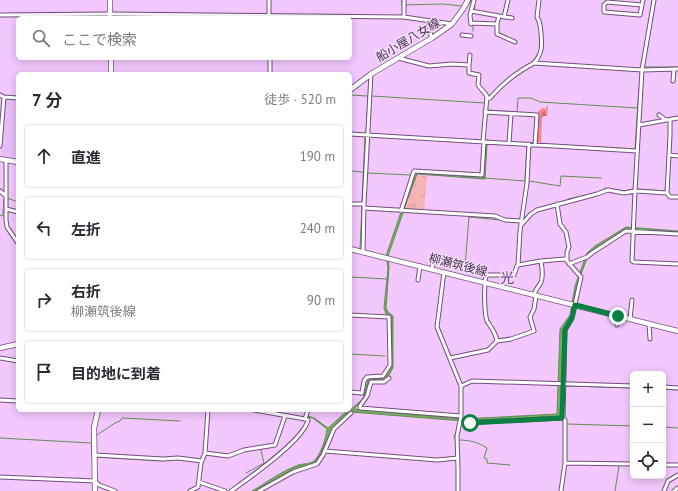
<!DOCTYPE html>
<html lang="ja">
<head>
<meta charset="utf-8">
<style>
	:root { --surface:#fff; --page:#f2f2f3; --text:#2b2b33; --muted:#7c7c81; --line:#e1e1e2 }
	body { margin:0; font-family:"PT Sans","Noto Sans JP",sans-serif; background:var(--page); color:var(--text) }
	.controls { position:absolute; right:12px; bottom:12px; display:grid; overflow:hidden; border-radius:6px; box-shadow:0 2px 10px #0003 }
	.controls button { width:36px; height:36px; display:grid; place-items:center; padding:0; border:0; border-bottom:1px solid var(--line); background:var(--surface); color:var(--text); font:20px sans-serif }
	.stop { position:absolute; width:12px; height:12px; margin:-9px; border:3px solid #0b8043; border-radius:50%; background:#fff }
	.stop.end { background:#0b8043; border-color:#fff; box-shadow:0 1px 4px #0008 }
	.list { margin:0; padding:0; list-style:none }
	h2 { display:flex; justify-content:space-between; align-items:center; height:52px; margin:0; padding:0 16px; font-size:17px }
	h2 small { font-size:13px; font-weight:400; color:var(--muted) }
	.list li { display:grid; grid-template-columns:26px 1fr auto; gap:12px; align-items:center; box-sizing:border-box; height:64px; margin:0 8px 8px; padding:0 8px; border:1px solid var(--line); border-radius:6px }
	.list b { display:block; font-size:15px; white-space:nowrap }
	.list p { margin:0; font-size:13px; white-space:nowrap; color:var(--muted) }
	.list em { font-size:13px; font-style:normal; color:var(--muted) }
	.icon { flex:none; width:22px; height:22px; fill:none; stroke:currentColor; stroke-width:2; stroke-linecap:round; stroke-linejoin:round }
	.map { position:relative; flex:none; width:678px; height:491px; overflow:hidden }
	.search { position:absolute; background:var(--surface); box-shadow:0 2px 10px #0003; left:16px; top:16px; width:336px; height:44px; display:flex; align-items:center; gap:10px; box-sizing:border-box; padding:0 14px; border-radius:6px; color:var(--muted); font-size:15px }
	.panel { position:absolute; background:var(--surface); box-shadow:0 2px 10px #0003; left:16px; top:72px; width:336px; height:340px; border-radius:6px }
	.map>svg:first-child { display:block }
</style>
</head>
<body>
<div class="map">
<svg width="678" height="491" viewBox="0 0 678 491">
	<defs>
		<pattern id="grass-tufts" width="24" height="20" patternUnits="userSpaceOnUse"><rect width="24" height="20" fill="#f6b3b4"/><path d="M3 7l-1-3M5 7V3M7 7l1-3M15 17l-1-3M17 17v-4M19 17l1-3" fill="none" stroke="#d49a9c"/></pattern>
		<pattern id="forest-firs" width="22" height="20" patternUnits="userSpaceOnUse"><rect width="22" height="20" fill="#f5868a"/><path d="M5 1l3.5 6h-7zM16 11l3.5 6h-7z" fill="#c86e73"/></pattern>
	</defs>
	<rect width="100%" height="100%" fill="#f2c8fe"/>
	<path fill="#eabcf8" d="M6,98L18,99V160L2,157L1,155Z"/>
	<path fill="url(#grass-tufts)" d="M415,175L427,176L424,211L404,209Z"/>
	<path fill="url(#forest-firs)" d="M547,105L548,106L547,116H543L542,118L541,142H537L538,112L542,108L546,109Z"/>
	<path fill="#72b25c" stroke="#648b56" d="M485,144H487L485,179L417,174L404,209H403L415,173L483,177Z
		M401,212L403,213L388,256L389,267L386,308L388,312L393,316V368L387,378L384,380L369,381C366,398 364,397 354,409L462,419L557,414L560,329L570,315L575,286L587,253L595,246L626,227L678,231V232L626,229L589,253L577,285L571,317L563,330L560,417L463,421L351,412L333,427L321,453L315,462L310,465L295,468L256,491H252C266,483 280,472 296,466C301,463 309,465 314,461C321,454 326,438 327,429L313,418L307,417L309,410L308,416L314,418L328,428L348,410H350L363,399L368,380L384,378L392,365L391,317L386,314L384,308L388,268L386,256Z"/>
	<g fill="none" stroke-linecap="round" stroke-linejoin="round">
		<path stroke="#648b56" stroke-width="1" d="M112,0L113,18
			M402,0V5L443,4L462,6
			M474,10L475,6
			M473,25V31
			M644,66V67H678
			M350,95L368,96L366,133
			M372,96L484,103
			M488,110L517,112L518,98H531L540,102L637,108
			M487,139L488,141L635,149L639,88
			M350,171L363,172
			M368,173L410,175
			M484,178L525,181L527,146
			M529,181L560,186L561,176L601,178
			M636,189L665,191
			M7,198L18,202
			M568,199L596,193L606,188L624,191L633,189
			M362,202L365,137
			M0,215L3,216L4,198
			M360,250L362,207
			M465,267L469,217L501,220
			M350,277L387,279
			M350,354L385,356
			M570,386L633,388
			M663,389L678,390
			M567,424L633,426
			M663,427L678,428
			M97,435L115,423L120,421L122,418L180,421
			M92,437V457H93
			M0,438L91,443
			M454,438L458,426
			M458,440C469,440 478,442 487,448L484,458L487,459V463L510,465
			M97,457L164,461
			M246,473L264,463L261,450
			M93,488V491
			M615,491L619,466"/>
		<defs>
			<path id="street" d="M269,0V16
				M404,0V17
				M654,0L642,70L635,191L632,261L634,262L678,264
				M642,5L607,2L604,5V12L640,15L643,0
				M471,11L499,16
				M0,15L110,14L404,17L452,24
				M504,17L508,0
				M471,23L497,24V34L515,42
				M471,24L470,15L474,0
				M497,24L499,16L512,18
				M429,30L432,38
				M462,35L471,36
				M270,58V74
				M398,58L429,66L452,64L469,65V73L479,75L478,85L487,96L483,142
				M534,63L642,70L678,69
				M469,65L470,55
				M673,81L674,69
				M0,95L4,97L18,98
				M487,99L490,98C504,82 516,73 534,63C543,53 542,44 541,33C540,26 541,23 537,17L539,0
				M485,112L537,115L535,145
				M659,115L666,120
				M639,125L678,118
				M350,134L637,151
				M509,143L511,114
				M0,146L4,97
				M669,155L678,156
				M6,160V220L7,227L18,243
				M0,191L6,196
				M636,191L667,193L670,197H678
				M667,193L670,135V120
				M350,204H364
				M557,204L560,224L566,232L569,247L567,252V261L581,277L572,318L565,330L563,418L565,420V463L561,491
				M364,208L495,216L505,220L521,221
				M6,209L18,212
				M401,211L414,171L482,175L484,142
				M522,224L531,214L537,210L597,194L608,190L624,193L635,191
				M363,252L364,204L371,74
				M569,264L587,257L592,253L626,231L678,234
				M518,265L541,261L565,259L567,261
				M432,269L433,262
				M444,272L437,327L461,386V416L457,436L458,469V491
				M418,280L420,266
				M534,295C536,288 537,289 540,284C544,278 542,267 541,261
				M350,315L389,317L390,365L383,376L367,377L364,381L362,393L350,392
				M630,319L632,300
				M649,324L650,339
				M617,325L618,316
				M497,341C496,333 491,327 487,321C484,313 484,284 486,276L488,275H514L517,266L518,265L520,231L527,183L529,144
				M0,358L18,361
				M450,358L488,350L497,341L511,339L534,331L530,317L534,309L536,296
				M389,378L384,382H371L367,396L360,406V408L461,416
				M461,386L472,381L633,386
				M663,387L678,388
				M0,400L18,401
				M254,410L305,419
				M460,423L563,418
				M325,451L437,460L458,458
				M205,453L228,456L244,450L275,445L285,416
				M95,455L163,459L178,458L202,461
				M565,463L633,464
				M663,465H678
				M0,477L95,481L99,485L115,491
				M199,482L225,491
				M190,491L198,487L201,463L205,453L208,410
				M231,491C249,478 304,440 308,420L305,419L308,410
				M259,491L293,472L317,464L323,455L334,429L351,413
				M664,491L668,481L678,475
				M674,491L678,488"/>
			<path id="secondary" d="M110,0V18
				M111,58V74
				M350,90L371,74L432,38L452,24L463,9L468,0
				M0,159L18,162
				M350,249L678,331
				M0,348L18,344
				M95,491L94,428L98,410"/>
		</defs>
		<use href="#street" stroke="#724e7d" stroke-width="5"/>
		<use href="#secondary" stroke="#724e7d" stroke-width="6"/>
		<use href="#street" stroke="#fff" stroke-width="3"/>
		<use href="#secondary" stroke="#fff" stroke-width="4.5"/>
	</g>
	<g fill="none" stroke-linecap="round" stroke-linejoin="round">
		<path stroke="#0b8043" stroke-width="5" d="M470,423L562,418L565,330L572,318L575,305L618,316"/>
	</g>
	<g text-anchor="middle" stroke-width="3" stroke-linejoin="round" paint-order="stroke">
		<g font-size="12" fill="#423147" stroke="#f5dcfd">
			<text transform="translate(408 40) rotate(-31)" y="4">船小屋八女線</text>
			<text transform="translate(458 265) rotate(14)" y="4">柳瀬筑後線</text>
		</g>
		<g font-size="14" fill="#613d6b" stroke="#f5dcfd">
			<text x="507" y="283">光</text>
		</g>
	</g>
</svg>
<div class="controls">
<button>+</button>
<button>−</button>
<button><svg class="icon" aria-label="locate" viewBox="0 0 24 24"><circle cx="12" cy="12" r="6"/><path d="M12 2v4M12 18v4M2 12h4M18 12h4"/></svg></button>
</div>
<div class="stop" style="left:470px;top:423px"></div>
<div class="stop end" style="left:618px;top:316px"></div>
<div class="search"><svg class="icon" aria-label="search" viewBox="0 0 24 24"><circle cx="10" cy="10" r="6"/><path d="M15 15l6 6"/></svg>ここで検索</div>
<section class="panel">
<h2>7 分<small>徒歩 · 520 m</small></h2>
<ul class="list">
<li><svg class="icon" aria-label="ahead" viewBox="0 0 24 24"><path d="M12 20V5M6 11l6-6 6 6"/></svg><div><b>直進</b></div><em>190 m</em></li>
<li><svg class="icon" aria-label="left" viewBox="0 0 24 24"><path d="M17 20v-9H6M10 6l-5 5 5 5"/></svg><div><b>左折</b></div><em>240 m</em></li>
<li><svg class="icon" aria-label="right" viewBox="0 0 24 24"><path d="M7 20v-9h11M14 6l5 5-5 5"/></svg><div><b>右折</b><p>柳瀬筑後線</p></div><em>90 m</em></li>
<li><svg class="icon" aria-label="arrive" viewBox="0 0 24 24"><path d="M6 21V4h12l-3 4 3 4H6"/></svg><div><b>目的地に到着</b></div></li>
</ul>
</section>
</div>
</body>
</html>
